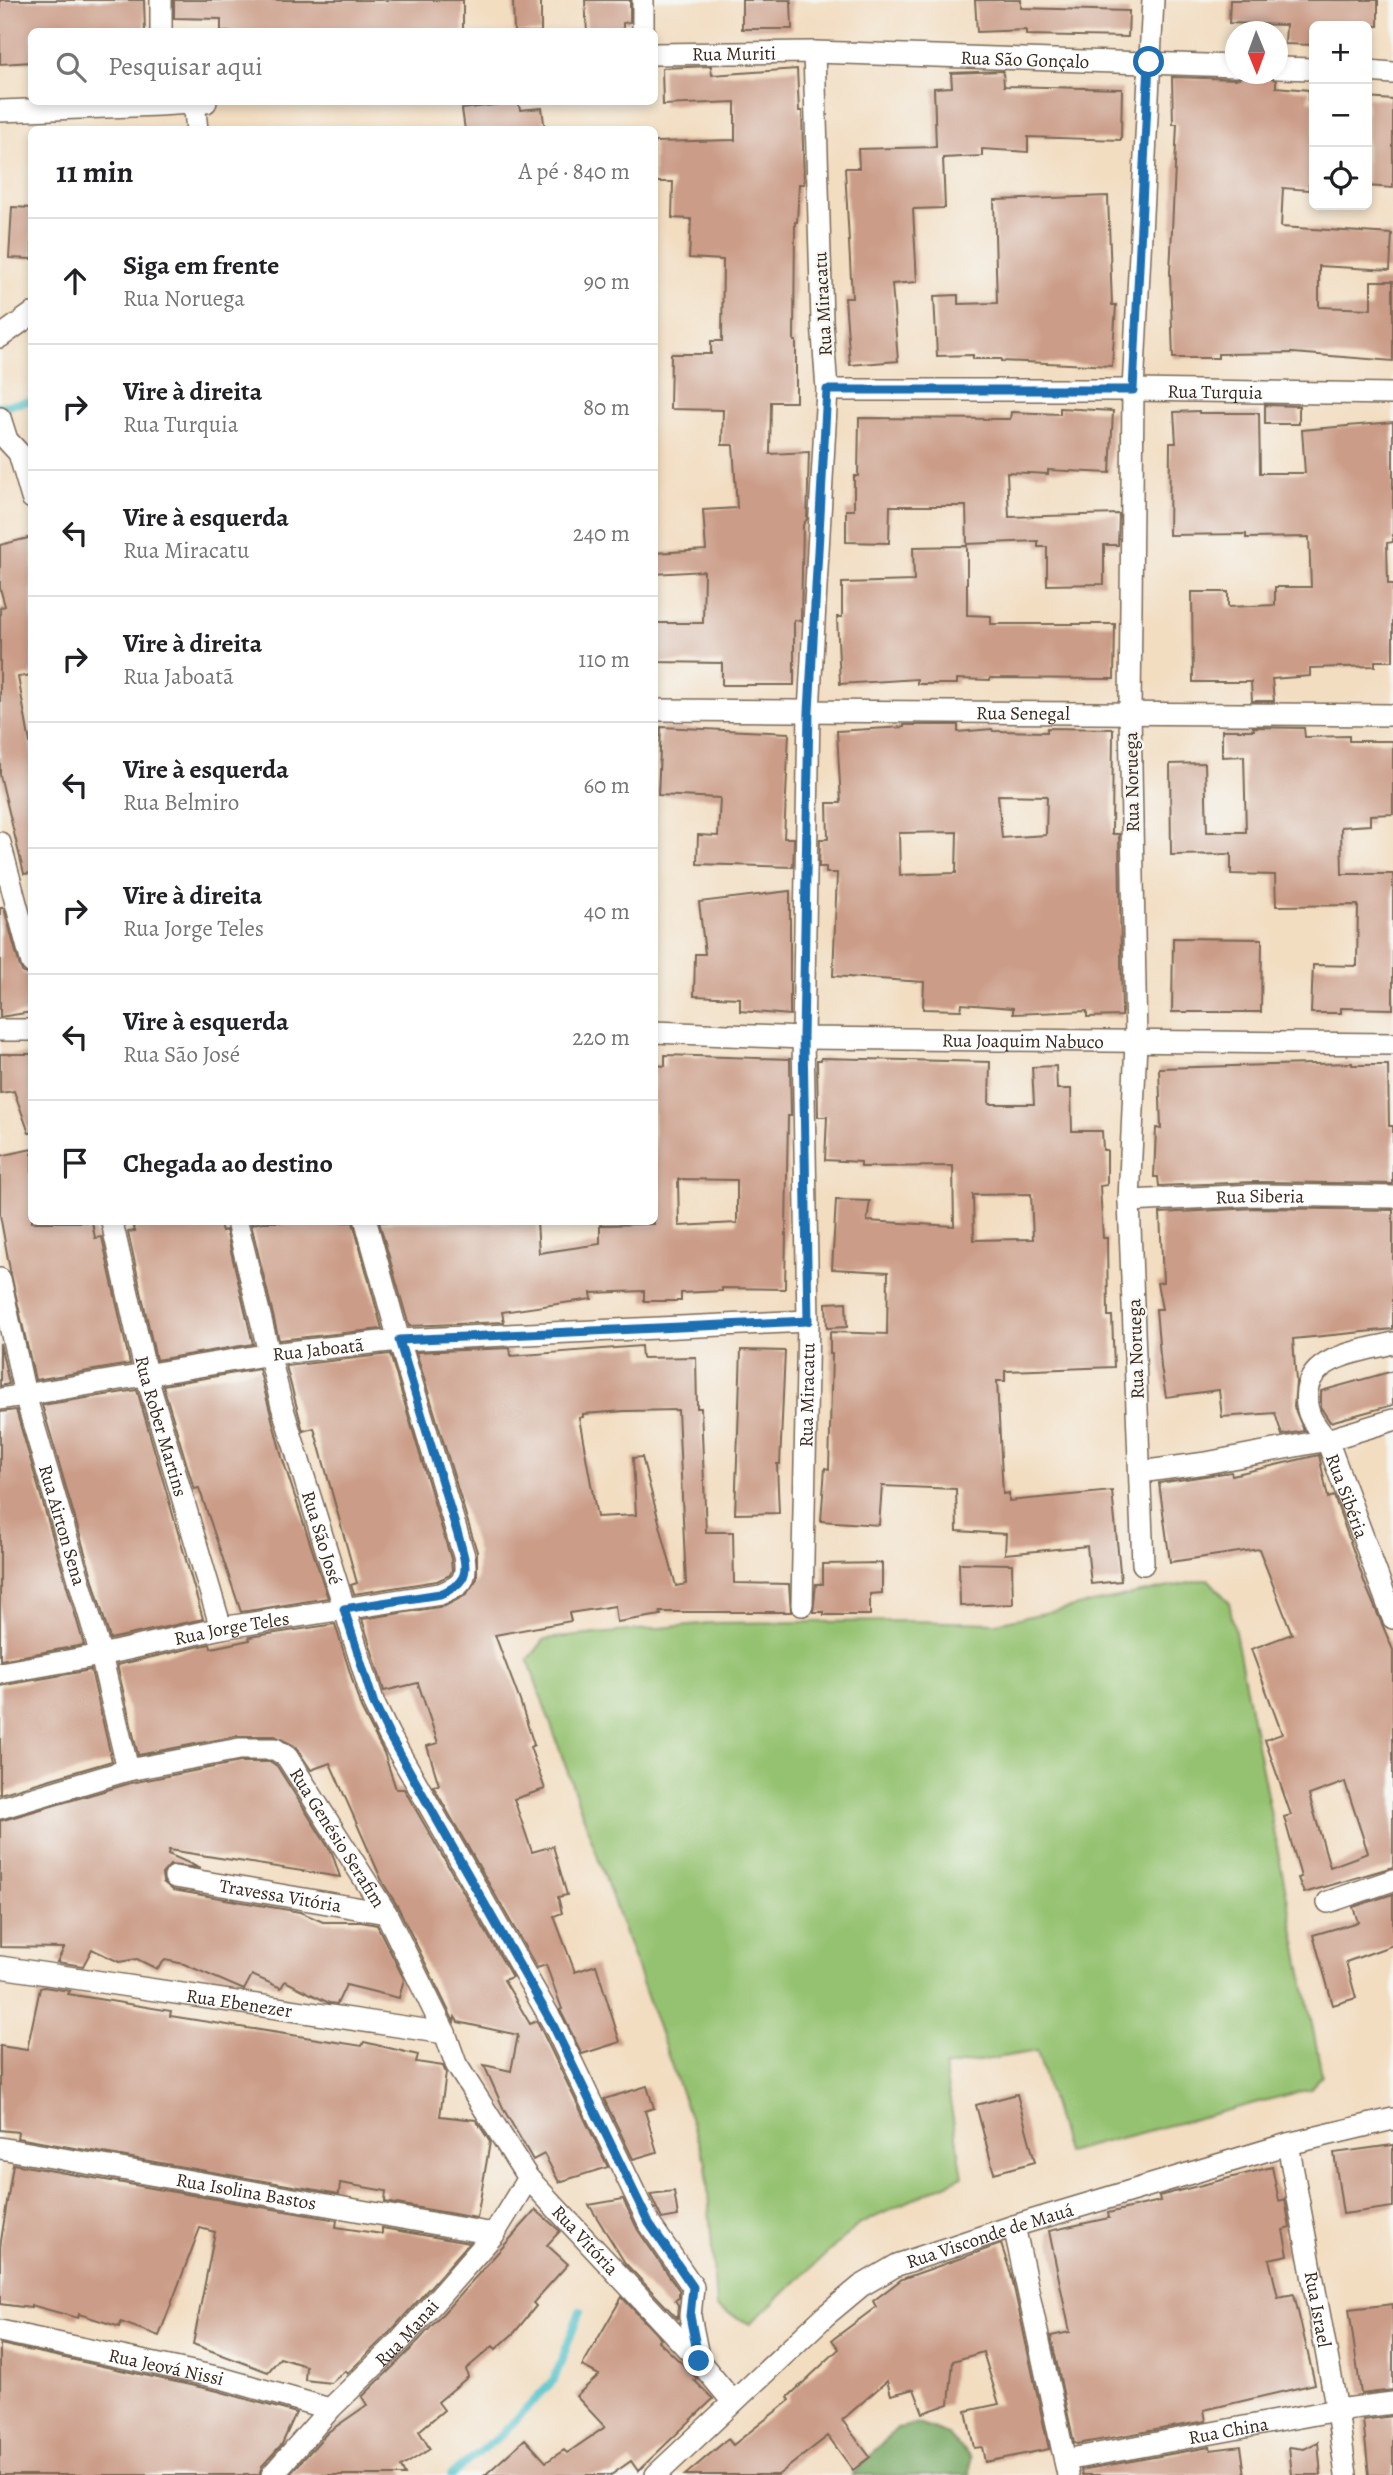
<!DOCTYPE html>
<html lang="pt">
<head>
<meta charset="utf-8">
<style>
	:root { --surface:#fff; --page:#f2f2f2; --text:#202124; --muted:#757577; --line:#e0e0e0 }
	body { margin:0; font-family:Alegreya,serif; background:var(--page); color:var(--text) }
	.controls { position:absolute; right:21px; top:21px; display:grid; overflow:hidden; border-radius:10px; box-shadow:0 4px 10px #0003 }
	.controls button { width:63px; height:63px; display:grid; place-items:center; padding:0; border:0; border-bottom:2px solid var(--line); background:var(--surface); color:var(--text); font:35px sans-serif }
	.compass { position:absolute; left:1225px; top:21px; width:63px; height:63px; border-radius:50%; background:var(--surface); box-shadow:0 4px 10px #0003; rotate:179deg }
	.stop { position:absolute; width:21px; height:21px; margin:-16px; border:5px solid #1f6fb2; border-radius:50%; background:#fff }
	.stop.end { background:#1f6fb2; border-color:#fff; box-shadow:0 2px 7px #0008 }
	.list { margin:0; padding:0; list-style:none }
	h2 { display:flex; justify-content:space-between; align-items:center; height:91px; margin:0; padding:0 28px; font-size:30px }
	h2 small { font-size:23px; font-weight:400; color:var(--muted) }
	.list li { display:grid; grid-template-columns:46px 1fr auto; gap:21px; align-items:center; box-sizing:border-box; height:126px; padding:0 28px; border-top:2px solid var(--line) }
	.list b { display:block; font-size:26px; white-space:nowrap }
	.list p { margin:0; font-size:23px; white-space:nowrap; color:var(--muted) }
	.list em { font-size:23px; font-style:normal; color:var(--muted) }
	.icon { flex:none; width:38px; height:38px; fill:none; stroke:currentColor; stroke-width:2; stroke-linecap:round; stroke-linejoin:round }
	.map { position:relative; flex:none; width:1393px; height:2475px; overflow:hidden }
	.search { position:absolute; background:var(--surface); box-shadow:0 4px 10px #0003; left:28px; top:28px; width:630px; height:77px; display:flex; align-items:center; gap:18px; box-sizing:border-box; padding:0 24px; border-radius:10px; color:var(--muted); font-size:26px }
	.panel { position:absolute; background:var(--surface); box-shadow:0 4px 10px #0003; left:28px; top:126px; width:630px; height:1099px; border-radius:10px }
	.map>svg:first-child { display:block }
</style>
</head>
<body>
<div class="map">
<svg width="1393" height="2475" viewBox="0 0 1393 2475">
	<rect width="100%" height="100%" fill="#f6f6f2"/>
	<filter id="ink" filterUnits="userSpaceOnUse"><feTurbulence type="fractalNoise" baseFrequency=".0143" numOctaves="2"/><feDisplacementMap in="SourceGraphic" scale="14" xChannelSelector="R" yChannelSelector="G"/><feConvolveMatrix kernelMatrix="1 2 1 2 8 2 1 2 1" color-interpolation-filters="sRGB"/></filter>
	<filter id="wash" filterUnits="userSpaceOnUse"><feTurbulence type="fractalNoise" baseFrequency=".00686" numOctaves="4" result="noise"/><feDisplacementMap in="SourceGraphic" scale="28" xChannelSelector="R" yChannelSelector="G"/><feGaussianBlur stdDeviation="1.57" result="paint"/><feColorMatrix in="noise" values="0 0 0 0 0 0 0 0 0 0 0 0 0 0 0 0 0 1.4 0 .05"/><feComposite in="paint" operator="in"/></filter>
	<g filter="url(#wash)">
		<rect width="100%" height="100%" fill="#f2ddc1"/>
		<path fill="#95c271" stroke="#687648" stroke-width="2" d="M1208,1579L1229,1602L1322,2075L1310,2089L1066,2152L1037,2051L944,2067L963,2176L858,2225L750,2324L716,2307L706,2163L528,1660L545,1639L711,1623L907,1621L996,1623Z"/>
		<path fill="#78a863" stroke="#5a6940" stroke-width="2" d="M919,2424L948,2435L971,2458L970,2475H852L897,2428Z"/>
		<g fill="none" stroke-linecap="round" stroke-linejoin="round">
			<path stroke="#54c2ca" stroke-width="8" d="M0,406L32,401
				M451,2475L501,2435L554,2380L580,2311"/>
		</g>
		<g id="blocks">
			<path fill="#cb9c87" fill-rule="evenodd" d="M0,0H144L145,32H32V62L0,64Z
				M174,0H463V32H221V19L174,18Z
				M513,0H541V32H514Z
				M585,0H630V22L623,23V32H587Z
				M742,0H791L792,29H742Z
				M975,0H1021V8L1129,11L1128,37L1026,35V30L977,32Z
				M1230,0H1378V26H1314V45L1285,44L1286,25L1229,23Z
				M711,66L712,75L797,69L799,111H802L804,184H799L797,222H795L794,341H796V402H771L770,454L809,452L807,519L803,525L801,621L794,620V685H722V663L654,662V623H703L704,571L654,574V553L706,550L703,510L737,508L733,445H722L723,410L670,409L671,354H711V341H722L723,260L689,258L691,219L672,218L673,182H654V142L735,140V102L663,105L662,68Z
				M1003,71L1004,86L1122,89L1121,140L1028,137V152L982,149V156L943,158L945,208L913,209L917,282L892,284L898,361L850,365L845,298H852L845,168H859L858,149L936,147L934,88L952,87L951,73Z
				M1267,75L1276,81V87L1309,90L1308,100L1314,101V184H1309V190L1283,188L1281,227L1392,234L1390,270L1319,266V307L1371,309V281H1393V361L1293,353L1218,354V358H1173L1170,272L1177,124H1173L1172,77L1236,79L1244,76Z
				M1367,98L1393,100V188L1367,186Z
				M518,102L520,110L542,108L545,130H465L462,109Z
				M1108,196L1112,305H1116L1112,366L1001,361V359H973V355L937,356L934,296L958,295V304L997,303L994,200Z
				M12,207L32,208V259L9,258Z
				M1265,405L1299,406V424H1265Z
				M1060,408L1113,411L1110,473L1048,470V474L1007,472L1009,517L1119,514L1118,545H1104V584L1047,585V547H1038V541L967,544L966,506H890L889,543L846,542V510H854V476H858L859,418L1010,419L1011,412L1060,414Z
				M1199,411V413H1259L1260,473H1305L1302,430L1393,422V542L1387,543L1388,584H1393V661H1375V666L1310,668V676L1272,679L1274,701H1252L1251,682H1193L1192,592H1228V607L1275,605V587H1311L1309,537L1246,538V534L1169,535L1170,443H1176L1174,412Z
				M32,537V675L18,677L32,754V873L24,874L0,775V608L5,606L0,588V545Z
				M967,546V615L991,616V624H1115L1114,679L990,678V680L957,679V684H917V679L840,684L837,617H842V583L914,581L913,547Z
				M904,725H958V732L992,729L993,731L1047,732V728L1113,729L1112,834H1119L1122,1016L1087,1017V1011L1013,1014V1008L962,1004L961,1010L923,1009L924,982L833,976L837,873H826V867H819L820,839H828L827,803H841L837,731L904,727ZM998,795L1047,796L1046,835L1002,838ZM957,832L956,873L900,875L899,833Z
				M661,727L789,733L784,838H794L793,867L697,864L698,835L718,836L720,798L658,795Z
				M1253,727L1304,728L1305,737L1349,736V741H1393V814L1370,815V825L1341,827L1342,874H1393V1009L1341,1008V1013H1311L1313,965L1357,966L1358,905L1276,906L1275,875L1231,874V854L1171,855L1170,764L1205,763L1207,832H1246L1244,756L1222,757V730H1254Z
				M790,891V1015L740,1011V998L694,996L695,954H705L699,902Z
				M0,908H4L20,967L23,973L32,976V1012L0,1017Z
				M1173,938L1262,939L1261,1012H1172Z
				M0,1054H32V1133H29L14,1091L0,1093Z
				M665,1055L790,1059L791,1116H788L785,1289L722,1288V1291L681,1293V1301H644V1291L591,1293L592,1299L502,1312L504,1322L409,1326L379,1222H537L539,1253L600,1244V1225L654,1224V1065L665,1066ZM678,1179L737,1180V1223L679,1226Z
				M821,1058L990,1062L989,1104H1034L1032,1067L1056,1066L1057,1089H1071L1072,1131H1102L1103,1150H1107V1185L1100,1186L1103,1238H1107L1108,1316H1112L1114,1367L1005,1371V1381H997L1003,1494L1009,1493V1501L1112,1491L1121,1581L1091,1584L1087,1546L1005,1554L1006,1534L957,1531L956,1489L882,1486L879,1525L821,1521L825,1468L829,1469L832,1354H830V1332L887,1334L888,1272L832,1269L836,1200L870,1201L867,1221L954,1226L953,1166L861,1167V1162L825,1160L827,1117H818L817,1060H821ZM1031,1194L1033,1239L974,1240L973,1195Z
				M1352,1063V1065H1388L1389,1126H1393V1184L1254,1182L1159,1186L1158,1177H1154L1156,1128L1161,1129L1159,1068Z
				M32,1149V1222H92L95,1238L102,1237L130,1364L35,1380L10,1270L0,1215V1156Z
				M1255,1208L1393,1210V1329L1293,1339L1296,1382L1294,1407L1304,1431L1282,1435L1275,1413L1222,1417L1219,1390L1166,1397L1161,1367L1156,1309H1162L1157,1283L1163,1282L1160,1213Z
				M132,1222H219L222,1231L226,1230L253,1344L156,1360L128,1232L135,1231Z
				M263,1222H353L382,1329L279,1340L251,1224Z
				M846,1302L847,1327L827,1328L826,1303Z
				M0,1343L9,1384L0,1386Z
				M641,1346L642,1358L696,1357L697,1408H701L706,1532H733L734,1583L789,1584L791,1612H660L661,1615L617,1622L615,1606L569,1613L571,1621L495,1635L520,1701L534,1745L530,1747L545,1789L514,1799L532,1852L553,1846L567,1895L558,1897L562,1913L554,1916L575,1972L596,1965L620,2042L582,2054L560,2010L562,2009L546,1965L537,1968L433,1786L439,1785L427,1746L438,1743L418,1683L384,1691L362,1619L445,1606L466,1595L477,1579V1552L416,1352L510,1348L511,1356ZM678,1410L686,1584L676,1586L642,1457L633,1458L636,1515L597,1517L579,1418L583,1417V1414L625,1411Z
				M741,1350L785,1351L780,1464H777L779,1513L735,1514Z
				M390,1354L451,1559L452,1570L450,1575L437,1581L354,1594L351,1585L357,1583L314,1428L303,1431L286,1366Z
				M259,1369L282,1457L328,1598L241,1612L199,1488L194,1489L163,1385Z
				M1393,1371V1405L1330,1422L1321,1408V1391Z
				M137,1390L203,1619L110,1639L42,1405Z
				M16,1410L84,1645L0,1660V1412Z
				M1319,1455L1328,1498L1334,1496L1365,1584L1393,1650V1867L1304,1893L1298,1878L1301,1877L1284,1817L1291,1815L1265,1740L1282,1734L1251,1649L1292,1634L1259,1549L1170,1562L1159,1483L1231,1472L1232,1475ZM1345,1782L1368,1853L1330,1867L1309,1795Z
				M882,1563V1593L870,1594V1615H824V1612H813L816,1584H823V1564Z
				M959,1563L1012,1564L1013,1604L960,1606Z
				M335,1624L361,1708L384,1753L396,1789H404L512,1977L504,1980L530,2024L537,2021L541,2029L608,2167L559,2182L544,2154L533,2160L504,2110L484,2065L511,2071L518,2035L458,2022L455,2017L454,2022L398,1907L383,1883L330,1763L311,1770L295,1746L275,1736H237L138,1755L117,1665L210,1644L211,1648L250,1640L249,1637Z
				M91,1670L112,1761L0,1794V1686Z
				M240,1762H271L277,1766L332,1853L340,1877L169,1850L168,1854L200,1868L170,1865L162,1874L163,1882L173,1890L300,1912L323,1922H361L377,1925L404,1979L399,1998L346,1985L337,2004L329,2003L285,1981L281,1988L252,1975L244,1990L184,1964L165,1960L157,1969L137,1959L119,1962L92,1949L83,1966L57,1962L64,1948L0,1947V1821L131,1783Z
				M1393,1894V1945L1346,1962L1356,1998L1333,2005L1313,1935L1358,1922L1353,1907Z
				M44,1987L70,1991L68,1994L171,2011L170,2016L362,2046L364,2042L418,2055L416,2062L443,2066L446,2073L440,2116L476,2120L490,2142L477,2218L385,2202L386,2191L340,2183L339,2194L17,2138L18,2132L0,2130V2046L27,2050L40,1988Z
				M647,2086L654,2108L645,2111L657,2152L633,2159L604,2099Z
				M1017,2094L1035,2162L994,2173L976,2105Z
				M1393,2145V2207L1343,2214L1334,2153Z
				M13,2164L337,2220L336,2227L382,2234V2228L469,2243L391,2331L347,2374L345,2371L331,2383L305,2380L306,2366L280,2358L268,2372L193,2344L215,2232L200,2228L159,2336L121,2322L120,2327L79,2314L78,2318L31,2305V2308L0,2304V2247Z
				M1272,2167L1279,2201L1285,2199L1290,2228L1283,2230L1288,2255L1269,2259L1278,2297L1294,2294L1315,2384L1204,2410L1206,2421L1077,2444L1074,2443L1051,2336L1070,2332L1049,2231L1109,2218L1108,2213L1160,2201L1159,2196Z
				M674,2191L678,2216L662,2219L650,2194Z
				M623,2199L638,2230L679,2290V2298L675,2300L678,2305L677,2318L625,2263L589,2205Z
				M536,2210L560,2231L547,2245L568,2264L533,2303L536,2306L515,2332L496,2349L493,2346L466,2369L468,2377L438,2402L444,2410L419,2431L430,2449L401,2467L405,2475H289L328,2432L367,2405L362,2397L411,2349Z
				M1001,2244L1011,2274L1049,2449L985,2462L982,2447L974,2448L966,2411L999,2404L983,2352L953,2361L949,2404L923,2413L914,2389L891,2395L887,2381L842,2420L870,2457L853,2470L828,2436L778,2475H685L728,2439L733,2445L790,2400L788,2397L839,2349L832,2340L876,2307L873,2301L902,2279Z
				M622,2297L661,2339L658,2341L691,2372L697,2379L694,2380L713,2399L638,2471L631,2461L611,2475H485L525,2439L546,2462L564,2450L567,2453L605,2427L576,2396L599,2375L582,2366Z
				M1393,2304V2390L1361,2394L1349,2309Z
				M0,2344L218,2391L296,2413L282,2444L262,2466L259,2475H0Z
				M1393,2416V2475H1369L1363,2420Z
				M1318,2442L1321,2475H1292L1289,2447L1304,2449Z
				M1241,2446L1245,2475H1082L1081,2470L1210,2447L1211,2450Z"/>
		</g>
	</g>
	<g filter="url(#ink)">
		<use href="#blocks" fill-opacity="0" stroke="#7b6957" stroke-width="2"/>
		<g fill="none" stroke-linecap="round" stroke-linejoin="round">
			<defs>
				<g id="minor">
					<path d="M643,0V32"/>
					<path d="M161,32V0"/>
					<path id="s1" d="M654,54L814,52L1236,66"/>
					<path d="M1278,68L1314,69"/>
					<path d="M1367,71L1393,73"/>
					<path d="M194,102L197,130"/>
					<path d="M0,111L159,105L206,102"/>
					<path d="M0,337L32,314"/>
					<path id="s2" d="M827,390H1133L1393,394"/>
					<path d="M0,418L7,440L19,453L32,498"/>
					<path id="s3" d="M654,710L1393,715"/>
					<path d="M0,843L32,963"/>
					<path d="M0,1030H32"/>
					<path id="s4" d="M654,1032L803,1038L1393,1044"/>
					<path id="s5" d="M1129,1201L1255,1195L1393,1197"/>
					<path id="s6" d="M112,1222L146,1374L221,1628"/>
					<path id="s7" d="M237,1222L282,1406L374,1704L389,1735L553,2023L649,2223L693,2287L690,2316L699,2361"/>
					<path id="s8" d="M0,1279L25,1395L101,1655L128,1770"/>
					<path id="s9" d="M1393,1343C1364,1351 1312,1355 1307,1391C1304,1412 1314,1425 1327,1440L1393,1618"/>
					<path id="s10" d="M0,1399L271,1354L399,1340L808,1321"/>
					<path d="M1140,1472L1206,1463L1327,1440L1393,1420"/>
					<path d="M1143,1564L1129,1201L1136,1042L1130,712L1133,390L1153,0"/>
					<path id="s11" d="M802,1605L808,1321L803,1038L809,712L827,390L822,321L814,52"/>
					<path id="s12" d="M0,1673L101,1655L221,1628L440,1594C462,1586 468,1580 464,1556L399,1340L366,1222"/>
					<path id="s13" d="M0,1808L128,1770L239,1749H275L287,1757L386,1913L445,2033"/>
					<path id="s14" d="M175,1877L386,1913"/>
					<path d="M1328,1902L1393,1880"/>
					<path id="s15" d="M0,1967L445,2033L456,2064L528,2178L699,2361L733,2402"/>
					<path id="s16" d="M1288,2144L1337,2410L1346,2475"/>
					<path id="s17" d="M0,2148L494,2234"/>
					<path d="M1014,2226L1068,2475"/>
					<path id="s18" d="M0,2331L221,2378L330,2409"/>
					<path id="s19" d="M1065,2460L1337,2410L1393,2403"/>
					<path id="s20" d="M272,2475L330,2409L401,2340L494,2234L528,2178"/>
					<path id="s21" d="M656,2475L825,2316L861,2286L897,2265L1014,2226L1288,2144L1393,2119"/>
				</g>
			</defs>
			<use href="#minor" stroke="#7b6957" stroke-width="24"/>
			<use href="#minor" stroke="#fff" stroke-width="21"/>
		</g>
	</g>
	<g fill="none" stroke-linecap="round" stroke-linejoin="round" filter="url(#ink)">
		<path stroke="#1f6fb2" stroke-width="9" d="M699,2361L690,2316L693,2287L649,2223L552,2023L389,1735L374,1704L344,1609L440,1594C474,1581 466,1565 458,1535L399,1340L808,1321L803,1038L809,712L827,390H1133L1149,62"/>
	</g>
	<g text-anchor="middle" stroke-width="5" stroke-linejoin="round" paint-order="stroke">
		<g font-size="19" fill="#3b2a1e" stroke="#f6f6f2">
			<text dy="7" stroke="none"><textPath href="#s1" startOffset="80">Rua Muriti</textPath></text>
			<text dy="7" stroke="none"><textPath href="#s1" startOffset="371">Rua São Gonçalo</textPath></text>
			<text transform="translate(822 304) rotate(-93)" y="7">Rua Miracatu</text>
			<text dy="7" stroke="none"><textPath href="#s2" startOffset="388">Rua Turquia</textPath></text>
			<text dy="7" stroke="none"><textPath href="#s3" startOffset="369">Rua Senegal</textPath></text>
			<text transform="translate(1131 782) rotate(-91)" y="7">Rua Noruega</text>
			<text dy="7" stroke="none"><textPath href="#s4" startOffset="369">Rua Joaquim Nabuco</textPath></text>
			<text dy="7" stroke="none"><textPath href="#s5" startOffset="131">Rua Siberia</textPath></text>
			<text dy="7" stroke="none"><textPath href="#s10" startOffset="322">Rua Jaboatã</textPath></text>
			<text transform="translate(1135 1349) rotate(-92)" y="7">Rua Noruega</text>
			<text dy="7" stroke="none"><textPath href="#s11" startOffset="210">Rua Miracatu</textPath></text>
			<text dy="7" stroke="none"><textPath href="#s6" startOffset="210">Rua Rober Martins</textPath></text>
			<text dy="7" stroke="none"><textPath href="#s9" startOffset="219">Rua Sibéria</textPath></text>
			<text dy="7" stroke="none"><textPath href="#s8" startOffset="254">Rua Airton Sena</textPath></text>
			<text dy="7" stroke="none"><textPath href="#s7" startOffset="327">Rua São José</textPath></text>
			<text dy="7" stroke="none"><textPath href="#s12" startOffset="236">Rua Jorge Teles</textPath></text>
			<text dy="7" stroke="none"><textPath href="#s13" startOffset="392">Rua Genésio Serafim</textPath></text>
			<text dy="7" stroke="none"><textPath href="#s14" startOffset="107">Travessa Vitória</textPath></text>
			<text dy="7" stroke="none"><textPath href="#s15" startOffset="242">Rua Ebenezer</textPath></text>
			<text dy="7" stroke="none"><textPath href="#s17" startOffset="250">Rua Isolina Bastos</textPath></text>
			<text dy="7" stroke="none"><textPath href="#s21" startOffset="418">Rua Visconde de Mauá</textPath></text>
			<text dy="7" stroke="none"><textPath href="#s15" startOffset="702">Rua Vitória</textPath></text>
			<text dy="7" stroke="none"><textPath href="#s16" startOffset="168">Rua Israel</textPath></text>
			<text dy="7" stroke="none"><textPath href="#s20" startOffset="196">Rua Manai</textPath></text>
			<text dy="7" stroke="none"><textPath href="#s18" startOffset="170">Rua Jeová Nissi</textPath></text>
			<text dy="7" stroke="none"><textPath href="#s19" startOffset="166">Rua China</textPath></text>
		</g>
	</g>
</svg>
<div class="controls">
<button>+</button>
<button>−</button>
<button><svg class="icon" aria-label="locate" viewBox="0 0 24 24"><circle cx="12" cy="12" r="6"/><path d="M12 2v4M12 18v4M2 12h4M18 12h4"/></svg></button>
</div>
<svg class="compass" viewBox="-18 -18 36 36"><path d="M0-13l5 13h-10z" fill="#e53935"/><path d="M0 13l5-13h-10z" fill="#757577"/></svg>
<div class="stop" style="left:1149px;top:62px"></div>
<div class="stop end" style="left:699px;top:2361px"></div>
<div class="search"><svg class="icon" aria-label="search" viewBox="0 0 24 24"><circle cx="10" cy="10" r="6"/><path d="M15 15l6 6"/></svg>Pesquisar aqui</div>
<section class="panel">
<h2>11 min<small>A pé · 840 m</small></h2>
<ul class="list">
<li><svg class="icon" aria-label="ahead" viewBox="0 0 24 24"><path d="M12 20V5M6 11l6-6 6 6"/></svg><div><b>Siga em frente</b><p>Rua Noruega</p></div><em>90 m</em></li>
<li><svg class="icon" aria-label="right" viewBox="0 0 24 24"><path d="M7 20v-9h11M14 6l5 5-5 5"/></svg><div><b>Vire à direita</b><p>Rua Turquia</p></div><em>80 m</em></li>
<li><svg class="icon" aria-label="left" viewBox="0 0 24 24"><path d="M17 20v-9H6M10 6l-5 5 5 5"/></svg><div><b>Vire à esquerda</b><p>Rua Miracatu</p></div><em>240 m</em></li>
<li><svg class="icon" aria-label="right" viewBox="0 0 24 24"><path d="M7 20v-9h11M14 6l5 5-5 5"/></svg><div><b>Vire à direita</b><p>Rua Jaboatã</p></div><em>110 m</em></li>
<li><svg class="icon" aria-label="left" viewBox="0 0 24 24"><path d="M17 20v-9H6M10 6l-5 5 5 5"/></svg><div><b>Vire à esquerda</b><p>Rua Belmiro</p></div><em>60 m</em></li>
<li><svg class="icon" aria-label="right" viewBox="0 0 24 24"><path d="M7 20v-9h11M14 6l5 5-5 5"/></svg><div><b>Vire à direita</b><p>Rua Jorge Teles</p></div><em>40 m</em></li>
<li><svg class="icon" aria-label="left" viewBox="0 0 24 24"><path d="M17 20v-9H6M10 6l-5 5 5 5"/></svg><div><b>Vire à esquerda</b><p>Rua São José</p></div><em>220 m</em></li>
<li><svg class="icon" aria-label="arrive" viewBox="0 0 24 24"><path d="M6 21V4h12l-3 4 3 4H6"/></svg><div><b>Chegada ao destino</b></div></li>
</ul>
</section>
</div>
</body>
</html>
